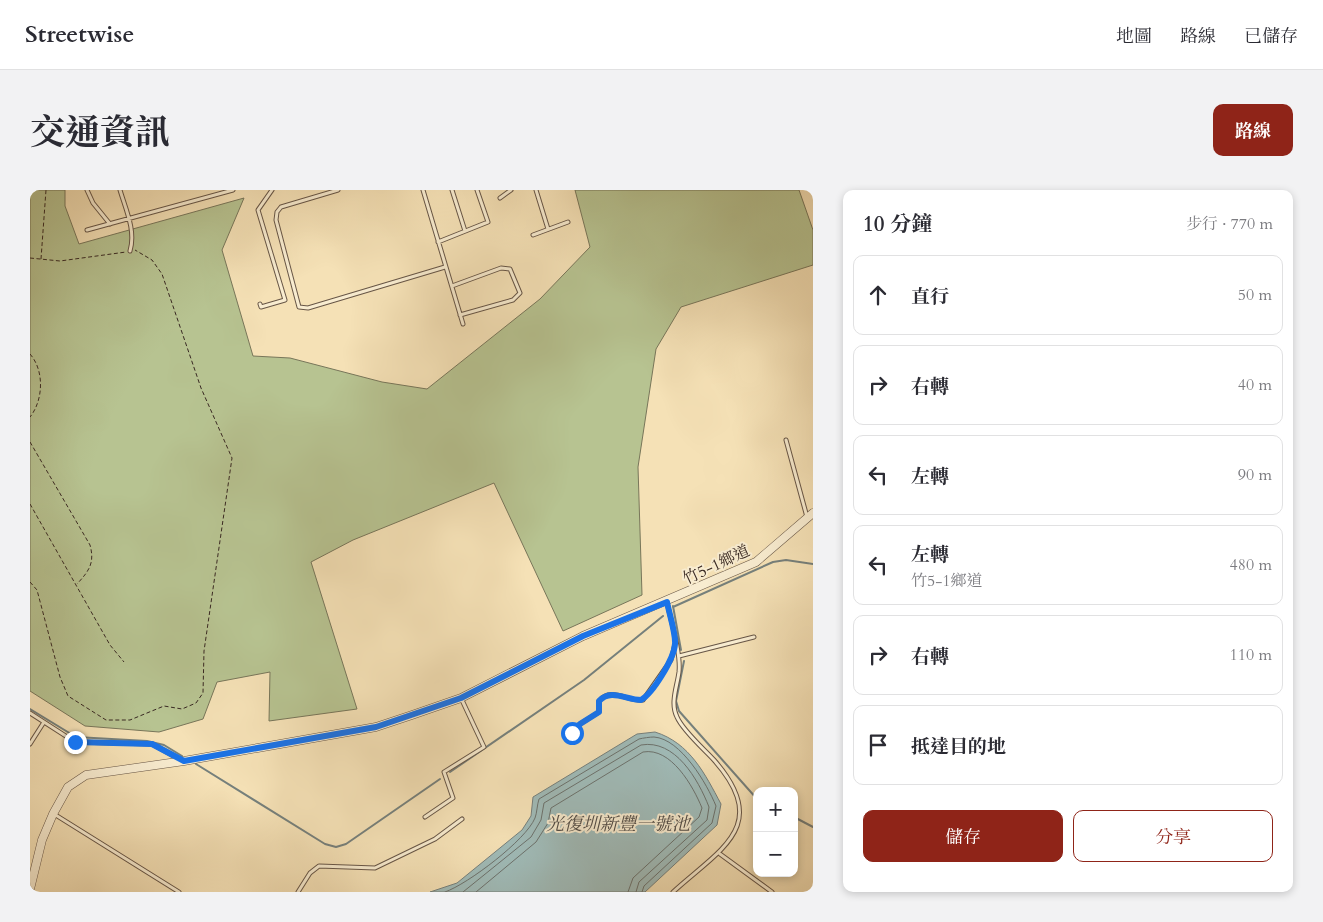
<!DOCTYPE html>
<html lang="zh-TW">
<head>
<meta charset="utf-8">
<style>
	:root { --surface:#fff; --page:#f2f2f3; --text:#2b2b33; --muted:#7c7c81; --line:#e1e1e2; --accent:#8f2418 }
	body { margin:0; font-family:Cardo,"Noto Serif TC",serif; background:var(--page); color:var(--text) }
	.controls { position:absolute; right:15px; bottom:15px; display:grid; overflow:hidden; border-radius:10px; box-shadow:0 2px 8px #0003 }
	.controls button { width:45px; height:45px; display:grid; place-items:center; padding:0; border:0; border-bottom:1px solid var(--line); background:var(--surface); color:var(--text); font:25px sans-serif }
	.stop { position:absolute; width:15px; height:15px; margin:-11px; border:4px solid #1a73e8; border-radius:50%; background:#fff }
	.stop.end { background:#1a73e8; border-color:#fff; box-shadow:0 1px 5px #0008 }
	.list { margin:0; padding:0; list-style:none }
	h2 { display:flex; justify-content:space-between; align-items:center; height:65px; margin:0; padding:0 20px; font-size:21px }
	h2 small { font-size:16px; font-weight:400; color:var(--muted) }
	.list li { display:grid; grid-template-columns:32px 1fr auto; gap:15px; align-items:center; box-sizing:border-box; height:80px; margin:0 10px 10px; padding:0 10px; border:1px solid var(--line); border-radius:10px }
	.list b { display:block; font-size:19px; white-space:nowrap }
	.list p { margin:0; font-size:16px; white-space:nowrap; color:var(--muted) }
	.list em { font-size:16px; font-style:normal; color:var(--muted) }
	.actions { display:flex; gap:10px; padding:15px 20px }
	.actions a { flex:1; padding:11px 0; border:1px solid var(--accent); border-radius:10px; text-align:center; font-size:18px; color:var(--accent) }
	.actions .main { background:var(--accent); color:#fff }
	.icon { flex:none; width:28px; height:28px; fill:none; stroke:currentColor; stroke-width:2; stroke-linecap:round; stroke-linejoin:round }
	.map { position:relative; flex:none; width:783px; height:702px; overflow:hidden; border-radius:10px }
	header { display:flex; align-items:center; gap:30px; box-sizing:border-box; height:70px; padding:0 25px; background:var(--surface); border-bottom:1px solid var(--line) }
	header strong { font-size:24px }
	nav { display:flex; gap:28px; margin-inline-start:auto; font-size:18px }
	.intro { display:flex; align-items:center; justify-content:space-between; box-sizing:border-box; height:120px; padding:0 30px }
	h1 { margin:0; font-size:35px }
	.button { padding:12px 22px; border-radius:10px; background:var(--accent); color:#fff; font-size:18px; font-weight:700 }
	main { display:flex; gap:30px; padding:0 30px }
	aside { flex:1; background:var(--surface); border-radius:10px; box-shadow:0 2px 8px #0003 }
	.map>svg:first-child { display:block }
</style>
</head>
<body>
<header>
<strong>Streetwise</strong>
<nav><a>地圖</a><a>路線</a><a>已儲存</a></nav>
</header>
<div class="intro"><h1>交通資訊</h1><a class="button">路線</a></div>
<main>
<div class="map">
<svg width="783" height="702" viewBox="0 0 783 702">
	<rect width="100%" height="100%" fill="#f5e1b6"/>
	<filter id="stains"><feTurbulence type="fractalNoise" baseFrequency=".004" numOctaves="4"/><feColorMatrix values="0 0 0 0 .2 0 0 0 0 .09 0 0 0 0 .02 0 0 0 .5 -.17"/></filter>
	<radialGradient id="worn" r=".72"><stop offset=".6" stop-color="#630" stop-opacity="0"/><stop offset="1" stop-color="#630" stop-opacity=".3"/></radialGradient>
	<path fill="#b7c391" stroke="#78765a" d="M0,0H35V16L49,54L214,8L192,60L223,166L260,168L352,192L397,199L510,109L560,57L545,0H769L783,40V75L651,117L626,159L608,277L612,405L533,441L464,293L323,350L281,372L327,519L239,531L240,482L187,492L173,529L129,542L55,536L0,501Z"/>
	<path fill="#a0bbb8" stroke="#76807c" d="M625,542C660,553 675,584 691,614L687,635L615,702H400L427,693L492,640L501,626L503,607L607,544Z"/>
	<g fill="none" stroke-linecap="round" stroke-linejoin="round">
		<path stroke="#6c726d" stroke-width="1" d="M415,702C438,694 496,650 505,628C507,623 507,615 509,609L609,549C613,548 620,547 624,547C651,549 677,594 686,616L682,633L614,696L612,702
			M433,702L501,647L511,630L514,613L611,555C645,549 668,589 679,617L677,630L609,692L606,702
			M446,702L506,652L518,633L521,618L613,562C641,557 663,596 672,618L669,627L603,688L598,702"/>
		<path stroke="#76807c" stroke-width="2" d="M643,416L651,460
			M643,417L743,372L756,370L783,374
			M654,471L646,511L649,521L727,609
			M0,519L46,547L117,551L134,555L152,566
			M166,574L295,654L306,657L316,654L410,589
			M420,582L554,490L633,426
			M764,627L783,637"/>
		<defs>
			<path id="service" d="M57,0L63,13L80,34
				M90,0C96,20 106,41 100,61
				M308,0L251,17L247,22L246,30L269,117L278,118L415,77
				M393,0L433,134
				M422,0L435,41
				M506,0L518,39
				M470,8L481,0
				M57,40L203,0
				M503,45L538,32
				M408,52L458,32L447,0
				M422,96L471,78L480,79L490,103L483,110L430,125
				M230,114L231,117L255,110L228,20L242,0
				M756,250L777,327
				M637,412C641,432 651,463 649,482C647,497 640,513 647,527C653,541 674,559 684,570C742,636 690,659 643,702
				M649,466L724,447
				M0,523L45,552L122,554L151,570
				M542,543L550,534L569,522V511C581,496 598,512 613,510L641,470L645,454
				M0,554L14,532
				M24,624L149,702
				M395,627L423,608L414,582L454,557L431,508
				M690,664L742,702
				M268,702L280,683L289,676L345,678L405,649L432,629"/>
			<path id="tertiary" d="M0,699L12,650L23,624L38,597L56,585L154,571L346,537L382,525L431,508L553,446L726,372L783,323"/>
		</defs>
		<use href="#service" stroke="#675647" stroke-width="5"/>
		<use href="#tertiary" stroke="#675647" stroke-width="9"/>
		<path stroke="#382822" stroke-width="1" stroke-dasharray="4 2.5" stroke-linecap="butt" d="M0,68L30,71L96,62
			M11,69L16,0
			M0,164C15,181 13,211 0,227
			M0,252L60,355C65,373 59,381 47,394
			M0,314L80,455L94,472
			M0,392L7,400L30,487L38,506L76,530H100L134,516L152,519L166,513L173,503L174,461L202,268L171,198L132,84L122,70L105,60"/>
		<use href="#service" stroke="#f8ecd0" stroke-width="3"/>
		<use href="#tertiary" stroke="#f8ecd0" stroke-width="8"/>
	</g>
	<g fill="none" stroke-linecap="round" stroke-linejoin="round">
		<path stroke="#1a73e8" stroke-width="6" d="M45,552L122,554L154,571L346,537L431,508L553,446L637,412C639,423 646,444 645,454C644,469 623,503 611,510C596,510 581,498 569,511V522L550,534L542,543"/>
	</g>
	<g text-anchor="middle" stroke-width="4" stroke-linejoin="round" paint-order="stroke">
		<g font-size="16" fill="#382822" stroke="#f8ecd0">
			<text transform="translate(686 374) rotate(-25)" y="6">竹5-1鄉道</text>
		</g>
		<g font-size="18" font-style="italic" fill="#524d48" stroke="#f8ecd0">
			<text x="588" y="640">光復圳新豐一號池</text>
		</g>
	</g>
	<rect width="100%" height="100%" filter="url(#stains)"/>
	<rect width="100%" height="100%" fill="url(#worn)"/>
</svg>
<div class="controls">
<button>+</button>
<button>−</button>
</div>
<div class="stop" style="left:542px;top:543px"></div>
<div class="stop end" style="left:45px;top:552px"></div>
</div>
<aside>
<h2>10 分鐘<small>步行 · 770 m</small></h2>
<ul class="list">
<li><svg class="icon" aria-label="ahead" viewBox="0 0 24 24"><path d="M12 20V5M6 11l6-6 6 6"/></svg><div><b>直行</b></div><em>50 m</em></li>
<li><svg class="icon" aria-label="right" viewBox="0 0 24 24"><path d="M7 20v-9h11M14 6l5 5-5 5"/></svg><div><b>右轉</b></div><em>40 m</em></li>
<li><svg class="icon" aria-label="left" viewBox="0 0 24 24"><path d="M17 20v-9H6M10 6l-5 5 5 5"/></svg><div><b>左轉</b></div><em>90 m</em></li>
<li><svg class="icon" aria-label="left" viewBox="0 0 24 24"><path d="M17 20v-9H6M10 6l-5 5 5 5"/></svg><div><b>左轉</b><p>竹5-1鄉道</p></div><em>480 m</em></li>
<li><svg class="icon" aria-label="right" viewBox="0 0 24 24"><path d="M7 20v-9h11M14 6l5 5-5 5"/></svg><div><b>右轉</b></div><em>110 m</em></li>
<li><svg class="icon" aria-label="arrive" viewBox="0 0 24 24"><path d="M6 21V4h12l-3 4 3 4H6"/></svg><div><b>抵達目的地</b></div></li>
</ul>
<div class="actions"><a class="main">儲存</a><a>分享</a></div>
</aside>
</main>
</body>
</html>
